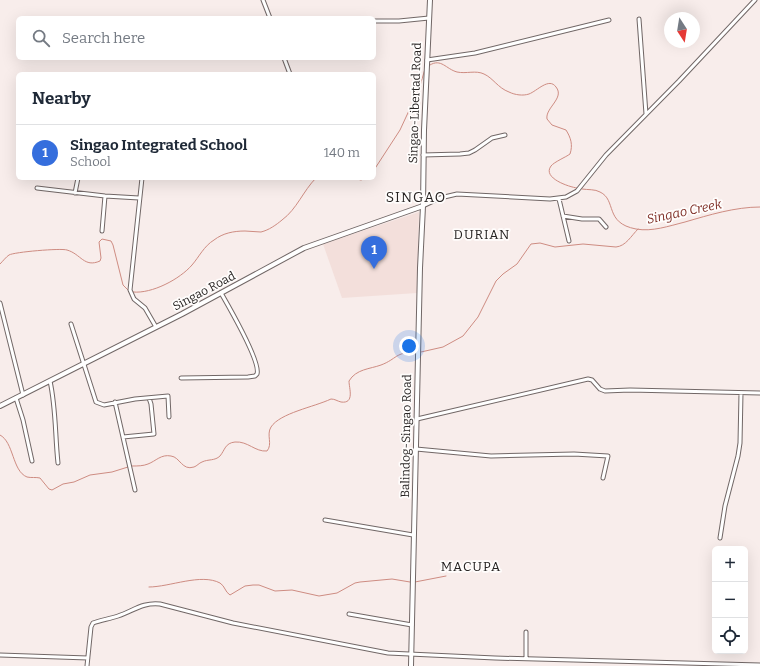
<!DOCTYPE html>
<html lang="en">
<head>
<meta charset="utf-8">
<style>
	:root { --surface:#fff; --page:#f6f6f7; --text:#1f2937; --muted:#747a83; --line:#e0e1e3; --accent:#356edd }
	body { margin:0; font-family:Bitter,serif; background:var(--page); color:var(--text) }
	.controls { position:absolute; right:12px; bottom:12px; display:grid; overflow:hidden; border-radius:6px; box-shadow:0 4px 16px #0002 }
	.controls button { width:36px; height:36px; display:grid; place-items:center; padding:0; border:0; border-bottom:1px solid var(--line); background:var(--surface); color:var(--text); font:20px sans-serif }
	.compass { position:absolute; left:664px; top:12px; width:36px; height:36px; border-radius:50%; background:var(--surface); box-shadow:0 4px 16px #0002; rotate:168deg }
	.you { position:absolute; left:409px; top:346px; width:14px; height:14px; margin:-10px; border:3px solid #fff; border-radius:50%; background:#1a73e8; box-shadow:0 0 0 6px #1a73e833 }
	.badge { display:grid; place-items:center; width:26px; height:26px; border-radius:50%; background:var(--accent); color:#fff; font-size:13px; font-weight:700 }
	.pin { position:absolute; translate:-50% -33px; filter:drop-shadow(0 1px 2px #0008) }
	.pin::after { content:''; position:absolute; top:21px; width:14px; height:12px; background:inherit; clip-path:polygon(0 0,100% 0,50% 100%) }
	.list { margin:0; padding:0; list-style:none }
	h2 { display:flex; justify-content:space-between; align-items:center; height:52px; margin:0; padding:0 16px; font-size:17px }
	h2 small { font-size:13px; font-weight:400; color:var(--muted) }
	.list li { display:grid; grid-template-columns:26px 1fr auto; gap:12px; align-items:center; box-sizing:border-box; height:56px; padding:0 16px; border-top:1px solid var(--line) }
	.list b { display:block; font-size:15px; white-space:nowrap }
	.list p { margin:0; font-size:13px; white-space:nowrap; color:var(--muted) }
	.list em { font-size:13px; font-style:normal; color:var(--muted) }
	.icon { flex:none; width:22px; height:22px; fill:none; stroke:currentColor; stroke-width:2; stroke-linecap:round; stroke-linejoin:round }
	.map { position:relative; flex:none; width:760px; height:666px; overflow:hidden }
	.search { position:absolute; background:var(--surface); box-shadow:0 4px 16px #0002; left:16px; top:16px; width:360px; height:44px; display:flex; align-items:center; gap:10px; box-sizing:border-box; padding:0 14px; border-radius:6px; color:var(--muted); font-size:15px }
	.panel { position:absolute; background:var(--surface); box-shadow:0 4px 16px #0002; left:16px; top:72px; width:360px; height:108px; border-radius:6px }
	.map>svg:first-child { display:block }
</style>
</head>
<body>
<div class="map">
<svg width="760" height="666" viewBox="0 0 760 666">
	<rect width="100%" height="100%" fill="#f8edeb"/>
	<path fill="#f3dfdb" d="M419,212L417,293L342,298L323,244Z"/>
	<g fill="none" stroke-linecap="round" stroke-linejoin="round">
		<path stroke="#ce8c82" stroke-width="1" d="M430,65C441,58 446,69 457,72C466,74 476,70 484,74C493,78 498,88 509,92C515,95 523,96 529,94C537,91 549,77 556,87C565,98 545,108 547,119L552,125L566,130C571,138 573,145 570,154C566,157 554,162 551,166C542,178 569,187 577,188
			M374,170L400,130L419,89L425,69
			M353,178L361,180L366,178
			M582,189C588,190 595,189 600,192C617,200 604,223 636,229C652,232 669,226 685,222C709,215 735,207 760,207
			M0,264C3,261 6,257 9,255C14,252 61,248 67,250C81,254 84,268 100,261L101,258L99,242L102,239L111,241L113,245L123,285L129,291
			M133,292C152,294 180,279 192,265C199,257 204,246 214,240C223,233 234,231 245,231C250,231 256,232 261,232C269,230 276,225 282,220C297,209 303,191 316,178
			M421,352L443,347L463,336L478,317L496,281L503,274L517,264L531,244L540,243L555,247L583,244L616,247C626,246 631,236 638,229
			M0,435C14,442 12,471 27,477C31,478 36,477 40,478L49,489L52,490L63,484L74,482L90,475L112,472L128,467
			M132,466C138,466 143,466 148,464C156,461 161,454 171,456C180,457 182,471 194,467C197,466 199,463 202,462C208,459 215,461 220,456C225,450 225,443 235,442C248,441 255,452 267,451C273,444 266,435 271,427C280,413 314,407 331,399C335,399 337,401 341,402C355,404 349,388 349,381C356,369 370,369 381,365C397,359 395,352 416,352
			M415,582L446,576
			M149,587C170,587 201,573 220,583C225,586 225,592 230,595L245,586L253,585H259L275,591L292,590L319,596L337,593L355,583L360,582L392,579L410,582"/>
		<defs>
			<path id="minor" d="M263,0L270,18
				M639,19L646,114
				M374,21H399L429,18
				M284,58L290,74
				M427,60L475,53L609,20
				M423,155L460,154L469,153L475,150L492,138L505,135
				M142,178L130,290L134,299L145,308L156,327
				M37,188L105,196L139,198
				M75,193L78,178
				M559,199L569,241
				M423,206L440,198L457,194L550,199L566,197L577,191L606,155L679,81L755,0
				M563,216L582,219H599L606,227
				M102,231L105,196
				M0,303L23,395
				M71,324L96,402L104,405L135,399L168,396L169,417
				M181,378L248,377L255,376L257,374C261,362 229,307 221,293
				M50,381C56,408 55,435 58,463
				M16,398L23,420L32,461
				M115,402L135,490
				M417,419L588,379L592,380L600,389L605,391L630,390L760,393
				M123,437L154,434L151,404L149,398
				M416,449L491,456L574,454L608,456L603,478
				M325,520L413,535
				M720,538L725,506L738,456L740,443L741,393
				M349,614L412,625
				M0,655L88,658
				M526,658V632
				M87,666L91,627L93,623C101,620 109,619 118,616C133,611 143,602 160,604L233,623L388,653L495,658L760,665"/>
			<path id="tertiary" d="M0,406L182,314L304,248L423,206
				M411,666L420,268L423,206L424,130L430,0"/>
		</defs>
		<use href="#minor" stroke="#716766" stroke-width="5"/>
		<use href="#tertiary" stroke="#716766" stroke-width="6"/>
		<use href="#minor" stroke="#fff" stroke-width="3"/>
		<use href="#tertiary" stroke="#fff" stroke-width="4"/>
	</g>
	<g text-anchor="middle" stroke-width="3.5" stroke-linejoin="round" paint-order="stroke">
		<g font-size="12" fill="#272322" stroke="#fffdfc">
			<text transform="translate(415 103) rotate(-88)" y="4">Singao-Libertad Road</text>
			<text transform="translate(204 291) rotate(-28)" y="4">Singao Road</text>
			<text transform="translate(406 436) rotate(-89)" y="4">Balindog-Singao Road</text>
		</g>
		<g font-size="13" font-style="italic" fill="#7f2f27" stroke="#fffdfc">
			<text transform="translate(684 211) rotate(-12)" y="5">Singao Creek</text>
		</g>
		<g font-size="13" letter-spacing="1" fill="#272322" stroke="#fffdfc">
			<text x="482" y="239">DURIAN</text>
			<text x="471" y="571">MACUPA</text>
		</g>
		<g font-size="14" letter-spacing="1" fill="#272322" stroke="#fffdfc">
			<text x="416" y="202">SINGAO</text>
		</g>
	</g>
</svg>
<div class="controls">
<button>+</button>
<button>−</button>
<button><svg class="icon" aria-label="locate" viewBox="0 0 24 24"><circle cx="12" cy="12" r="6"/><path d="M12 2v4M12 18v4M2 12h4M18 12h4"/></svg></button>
</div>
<svg class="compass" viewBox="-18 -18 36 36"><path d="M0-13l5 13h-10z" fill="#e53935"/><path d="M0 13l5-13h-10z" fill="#747a83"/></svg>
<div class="you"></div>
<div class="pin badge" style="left:374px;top:269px">1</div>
<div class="search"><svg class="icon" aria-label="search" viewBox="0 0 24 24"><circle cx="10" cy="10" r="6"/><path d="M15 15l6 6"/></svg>Search here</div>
<section class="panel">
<h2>Nearby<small></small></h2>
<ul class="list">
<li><span class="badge">1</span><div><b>Singao Integrated School</b><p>School</p></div><em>140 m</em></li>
</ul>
</section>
</div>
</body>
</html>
